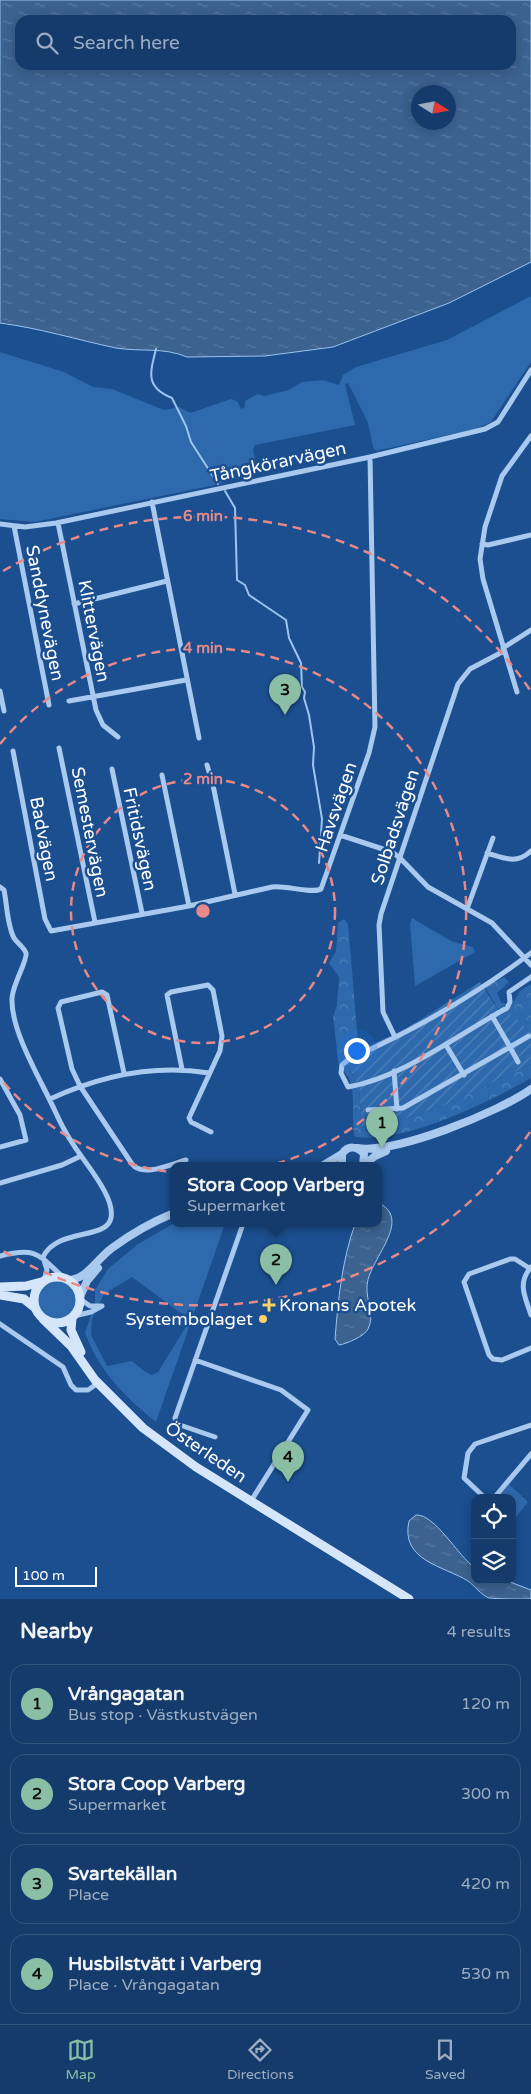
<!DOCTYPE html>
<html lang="en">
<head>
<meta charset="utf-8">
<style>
	:root { --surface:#143b6b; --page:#214673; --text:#f1f3f6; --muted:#9dadc1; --line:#33557e; --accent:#8abfa5 }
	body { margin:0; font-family:"Varela Round",sans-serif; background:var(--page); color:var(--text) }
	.controls { position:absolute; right:15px; bottom:15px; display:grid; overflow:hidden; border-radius:10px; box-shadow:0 2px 12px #0003 }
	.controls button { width:45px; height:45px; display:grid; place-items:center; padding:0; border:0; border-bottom:1px solid var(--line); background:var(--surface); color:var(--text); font:25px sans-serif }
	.compass { position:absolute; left:411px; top:85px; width:45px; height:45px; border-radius:50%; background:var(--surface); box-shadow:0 2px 12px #0003; rotate:101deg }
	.scale { position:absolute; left:15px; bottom:12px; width:82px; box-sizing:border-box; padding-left:5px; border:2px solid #fff; border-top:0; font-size:14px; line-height:18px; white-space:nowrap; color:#fff; -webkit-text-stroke:4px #1b4f8f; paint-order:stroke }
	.you { position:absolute; left:356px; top:1050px; width:18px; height:18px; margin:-12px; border:4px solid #fff; border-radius:50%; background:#1a73e8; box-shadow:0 0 0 8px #1a73e833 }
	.badge { display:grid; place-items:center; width:32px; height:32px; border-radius:50%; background:var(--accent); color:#111; font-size:16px; font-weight:700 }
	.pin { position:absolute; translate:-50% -41px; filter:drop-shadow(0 1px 2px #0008) }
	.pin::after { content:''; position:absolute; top:26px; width:18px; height:15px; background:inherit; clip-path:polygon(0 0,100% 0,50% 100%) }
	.popup { position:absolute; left:170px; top:1162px; width:212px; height:65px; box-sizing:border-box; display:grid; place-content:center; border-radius:10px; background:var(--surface); filter:drop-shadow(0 1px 4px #0005); font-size:16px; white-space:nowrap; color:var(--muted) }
	.popup b { font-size:19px; color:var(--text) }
	.popup::after { content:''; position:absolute; left:50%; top:100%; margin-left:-10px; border:10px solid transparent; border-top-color:var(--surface) }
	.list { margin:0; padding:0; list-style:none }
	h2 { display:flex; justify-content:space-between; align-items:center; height:65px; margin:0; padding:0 20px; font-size:21px }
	h2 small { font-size:16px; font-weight:400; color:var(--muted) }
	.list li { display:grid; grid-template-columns:32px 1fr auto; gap:15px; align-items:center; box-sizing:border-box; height:80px; margin:0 10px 10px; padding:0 10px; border:1px solid var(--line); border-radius:15px }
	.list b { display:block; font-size:19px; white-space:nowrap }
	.list p { margin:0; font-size:16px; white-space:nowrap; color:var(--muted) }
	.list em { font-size:16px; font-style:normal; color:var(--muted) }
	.icon { flex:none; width:28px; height:28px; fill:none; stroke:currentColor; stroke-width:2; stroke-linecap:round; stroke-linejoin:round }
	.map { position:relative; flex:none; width:531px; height:1599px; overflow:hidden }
	.search { position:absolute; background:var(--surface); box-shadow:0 2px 12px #0003; left:15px; right:15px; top:15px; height:55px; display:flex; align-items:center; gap:12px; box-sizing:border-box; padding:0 18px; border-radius:15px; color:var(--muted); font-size:19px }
	.sheet { height:425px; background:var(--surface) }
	nav { display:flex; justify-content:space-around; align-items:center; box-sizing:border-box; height:70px; border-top:1px solid var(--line); background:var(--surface); font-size:14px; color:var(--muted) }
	nav a { display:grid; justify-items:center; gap:2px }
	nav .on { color:var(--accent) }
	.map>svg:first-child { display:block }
</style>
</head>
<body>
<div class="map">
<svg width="531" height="1599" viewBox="0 0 531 1599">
	<defs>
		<pattern id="forest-crowns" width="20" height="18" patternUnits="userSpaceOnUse" patternTransform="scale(1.25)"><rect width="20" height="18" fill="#2e69ad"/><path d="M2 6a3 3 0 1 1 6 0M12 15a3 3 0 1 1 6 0" fill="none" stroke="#4d80b9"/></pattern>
		<pattern id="garden-furrows" width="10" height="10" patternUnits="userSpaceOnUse" patternTransform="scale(1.25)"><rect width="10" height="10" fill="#2e69ad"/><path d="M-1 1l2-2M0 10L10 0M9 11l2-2" fill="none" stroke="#4d80b9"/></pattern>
		<pattern id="water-ripples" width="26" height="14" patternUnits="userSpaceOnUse" patternTransform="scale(1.25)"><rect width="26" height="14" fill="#3c6290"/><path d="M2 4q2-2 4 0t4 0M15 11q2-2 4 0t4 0" fill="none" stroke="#597aa1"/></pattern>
	</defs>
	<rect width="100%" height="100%" fill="#1b4f8f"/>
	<path fill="#2e69ad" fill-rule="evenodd" d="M531,296V362L491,422L475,429L376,451L373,447L368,423L348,383L345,384L355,425L255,445L253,450L257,468L252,474L215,485L35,522L0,519V352L64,372L93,387L112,389L164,410L179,407L190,413L231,399L237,401L241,409L245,407V401L258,394L264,396L289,390L302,382L323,380L339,385L343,375L356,367L447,340Z
		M412,918L451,941L473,947L475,952L415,986L410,924Z
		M173,1224H225L156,1422C125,1397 99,1371 85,1333L95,1303V1290L108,1269L138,1244ZM132,1277L190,1320L158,1372L152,1375L144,1371L132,1361L107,1366L91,1335L92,1319L104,1294Z
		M37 1301a20 20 0 1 1 40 0a20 20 0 1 1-40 0Z
		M509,1484L528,1502L513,1521L512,1498H497Z"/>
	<path fill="url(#forest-crowns)" d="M344,919L348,924L358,1042L364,1056L347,1065L359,1087L362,1132L443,1106L531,1064V1078C487,1103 404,1144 355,1137C349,1116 361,1080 339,1067L333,1017L337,1005L339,977L329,963L336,952L338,923Z
		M504,977L509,982L497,993L501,1002L511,1006L520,991L531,984V1032L497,1007L485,987Z"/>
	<path fill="url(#garden-furrows)" d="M480,982L497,1008L504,1013H509L531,1032V1064L443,1106L362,1132L359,1087L347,1064L364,1056L361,1049L402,1031Z"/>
	<path fill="url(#water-ripples)" stroke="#9cc4f0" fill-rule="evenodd" d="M0,0H531V262L449,303L333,347L265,356L187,357C164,347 141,352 116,348C78,340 39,328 0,323ZM20,20H511V65H20ZM418,92H448V122H418Z
		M379,1203C414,1221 367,1261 367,1287C366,1300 375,1316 368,1329C365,1336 346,1344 339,1345L335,1339C338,1301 342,1260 355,1224H378Z
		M416,1515C435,1514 458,1556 475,1568V1580H505L531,1590V1599C522,1599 496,1599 489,1598C481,1595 475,1586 468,1581C444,1566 400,1561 409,1521Z"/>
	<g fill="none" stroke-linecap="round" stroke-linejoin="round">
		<path stroke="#9cc4f0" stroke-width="2" d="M156,349C150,373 145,387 172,398L186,426L191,442L218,484
			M225,491L235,508L237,580L245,585L249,595L286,620L289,638L301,663L302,687L305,692L304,698L309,715L314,747L313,765L322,819L319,863"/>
		<path stroke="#a9c9ee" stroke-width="5" d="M152,502L199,738
			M58,523L96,710L103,725L118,737
			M0,524L25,527L56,523L370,457L485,429L498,422L531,370
			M14,526L49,705
			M482,544L488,545L531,535
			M74,604L167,581
			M503,648L531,630
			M0,691L4,711
			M517,692L483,579L480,559L485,527L502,476L531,436
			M69,701L186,680
			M59,748L95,922
			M13,751L45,919L51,931L189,906L272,887C285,885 312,894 321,889L369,753L375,727L370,457
			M207,765L213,785L235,894
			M112,769L142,913
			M162,775L189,906
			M340,835L392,852L400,858L428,887L492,923L531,965
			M487,853C504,858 516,865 531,851
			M0,887L4,890C7,904 7,925 14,938C17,943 24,947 26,953C28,960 12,985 12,999C11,1032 41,1080 55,1111C60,1122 66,1134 73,1144C83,1161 119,1200 110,1221C102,1239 57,1229 43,1257
			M467,909L493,838
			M531,953C475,995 413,1031 349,1059L342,1065L341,1073L348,1087C404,1077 457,1035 507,1008L510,1002L509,992L531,977
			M395,1037L383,1012L379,925L381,914L458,684L470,669L504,651
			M446,1045L464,1075
			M518,1062L510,1047L529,1036
			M182,1069L167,995L171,992L208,985L213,990L222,1036L220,1051L189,1118L191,1122L211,1132
			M394,1071L397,1109
			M124,1073L107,995L102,992L61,1002L58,1008L61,1021L72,1069L80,1086L132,1164C143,1178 171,1164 186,1160
			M0,1079L20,1115L26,1140L0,1147
			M50,1099C100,1076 154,1064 209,1073
			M368,1110L403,1108L510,1047L492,1016
			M0,1183L62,1165L81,1156
			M0,1256C38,1246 39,1256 64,1278
			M43,1257L47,1270L44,1280
			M531,1267C517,1284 525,1296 531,1315
			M529,1268L515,1259H510L469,1274L464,1282L489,1355L493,1359L502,1360L531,1348
			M80,1299L90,1306H101
			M74,1316L91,1312L102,1306
			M0,1324L63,1367L71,1385L76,1390H88L98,1383
			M195,1360L281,1390L308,1410L251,1501
			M215,1437L180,1425L176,1423L175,1418L243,1224
			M485,1498L464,1478L468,1453L475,1444L531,1425
			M494,1498L531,1454"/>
		<path stroke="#a9c9ee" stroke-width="8" d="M357,1148C396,1154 499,1112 531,1089
			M322,1166L342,1154
			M342,1166V1154C348,1145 357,1146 364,1154L363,1166
			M363,1166L375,1156L386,1151
			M69,1280C87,1279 98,1258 112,1248C131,1234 152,1222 174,1213
			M80,1297L87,1281L98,1268"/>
		<path stroke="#d6e6fa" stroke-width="9" d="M34 1300a23 23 0 1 1 46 0a23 23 0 1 1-46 0Z
			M0,1287L26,1286L41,1282
			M0,1295L24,1299L34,1307
			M72,1318L71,1330L81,1352
			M43,1319L71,1346L95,1380L143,1428L196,1467L409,1599"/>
	</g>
	<g fill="none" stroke="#e88989" stroke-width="2.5" stroke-dasharray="9 6">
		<circle cx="203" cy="911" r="132"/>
		<path d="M0 744A263 263 0 1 1 0 1078"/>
		<path d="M530 1132A395 395 0 0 1 3 1251M3 571A395 395 0 0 1 530 690"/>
	</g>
	<g fill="#ffd166" stroke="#1b4f8f" stroke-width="2">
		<path d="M266.5 1297.5h5v5h5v5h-5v5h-5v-5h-5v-5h5z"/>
		<circle cx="263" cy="1319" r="5"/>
	</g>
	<g text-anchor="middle" stroke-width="5" stroke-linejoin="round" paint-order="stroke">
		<g font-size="18" fill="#fff" stroke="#1b4f8f">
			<text transform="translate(278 462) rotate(-12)" y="6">Tångkörarvägen</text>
			<text transform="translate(45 613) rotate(79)" y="6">Sanddynevägen</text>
			<text transform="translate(94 631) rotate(79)" y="6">Klittervägen</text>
			<text transform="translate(336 807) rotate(-71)" y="6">Havsvägen</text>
			<text transform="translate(395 827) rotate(-72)" y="6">Solbadsvägen</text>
			<text transform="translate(90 832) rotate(79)" y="6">Semestervägen</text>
			<text transform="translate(44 839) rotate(79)" y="6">Badvägen</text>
			<text transform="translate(140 839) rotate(78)" y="6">Fritidsvägen</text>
			<text transform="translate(206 1452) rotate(34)" y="6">Österleden</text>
		</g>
		<g font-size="18" fill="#fff" stroke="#1b4f8f" text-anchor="start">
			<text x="279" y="1311">Kronans Apotek</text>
			<text x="253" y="1325" text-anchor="end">Systembolaget</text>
		</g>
	</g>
	<circle cx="203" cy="911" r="8" fill="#e88989" stroke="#1b4f8f" stroke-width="2.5"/>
	<g font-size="15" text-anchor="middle" font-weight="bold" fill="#e88989" stroke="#1b4f8f" stroke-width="5" stroke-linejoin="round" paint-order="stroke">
		<text x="203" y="521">6 min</text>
		<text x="203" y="653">4 min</text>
		<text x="203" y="784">2 min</text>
	</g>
</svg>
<div class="controls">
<button><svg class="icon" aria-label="locate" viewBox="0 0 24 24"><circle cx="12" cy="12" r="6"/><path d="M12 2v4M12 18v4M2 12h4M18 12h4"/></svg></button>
<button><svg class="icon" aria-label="layers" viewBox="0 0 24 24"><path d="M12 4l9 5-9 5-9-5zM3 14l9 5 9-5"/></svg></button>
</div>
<svg class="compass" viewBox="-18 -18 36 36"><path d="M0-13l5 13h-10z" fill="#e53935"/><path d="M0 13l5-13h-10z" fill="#9dadc1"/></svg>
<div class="scale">100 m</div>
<div class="you"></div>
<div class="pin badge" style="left:382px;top:1148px">1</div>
<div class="pin badge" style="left:276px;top:1285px">2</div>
<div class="popup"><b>Stora Coop Varberg</b>Supermarket</div>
<div class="pin badge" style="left:285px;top:715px">3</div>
<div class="pin badge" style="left:288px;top:1482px">4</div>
<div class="search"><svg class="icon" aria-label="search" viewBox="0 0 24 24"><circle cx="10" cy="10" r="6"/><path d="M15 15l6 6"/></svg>Search here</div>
</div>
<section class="sheet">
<h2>Nearby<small>4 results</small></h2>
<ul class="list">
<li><span class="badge">1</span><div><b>Vrångagatan</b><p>Bus stop · Västkustvägen</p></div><em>120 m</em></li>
<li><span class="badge">2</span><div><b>Stora Coop Varberg</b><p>Supermarket</p></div><em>300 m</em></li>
<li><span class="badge">3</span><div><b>Svartekällan</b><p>Place</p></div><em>420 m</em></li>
<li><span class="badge">4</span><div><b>Husbilstvätt i Varberg</b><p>Place · Vrångagatan</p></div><em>530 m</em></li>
</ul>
</section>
<nav>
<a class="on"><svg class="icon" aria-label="map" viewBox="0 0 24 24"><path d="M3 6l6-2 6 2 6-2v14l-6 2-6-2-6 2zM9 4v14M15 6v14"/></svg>Map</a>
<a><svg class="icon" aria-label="directions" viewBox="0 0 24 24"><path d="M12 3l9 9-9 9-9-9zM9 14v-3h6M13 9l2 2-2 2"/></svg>Directions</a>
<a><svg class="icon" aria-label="saved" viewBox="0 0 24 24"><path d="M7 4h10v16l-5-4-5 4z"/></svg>Saved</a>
</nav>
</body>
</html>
